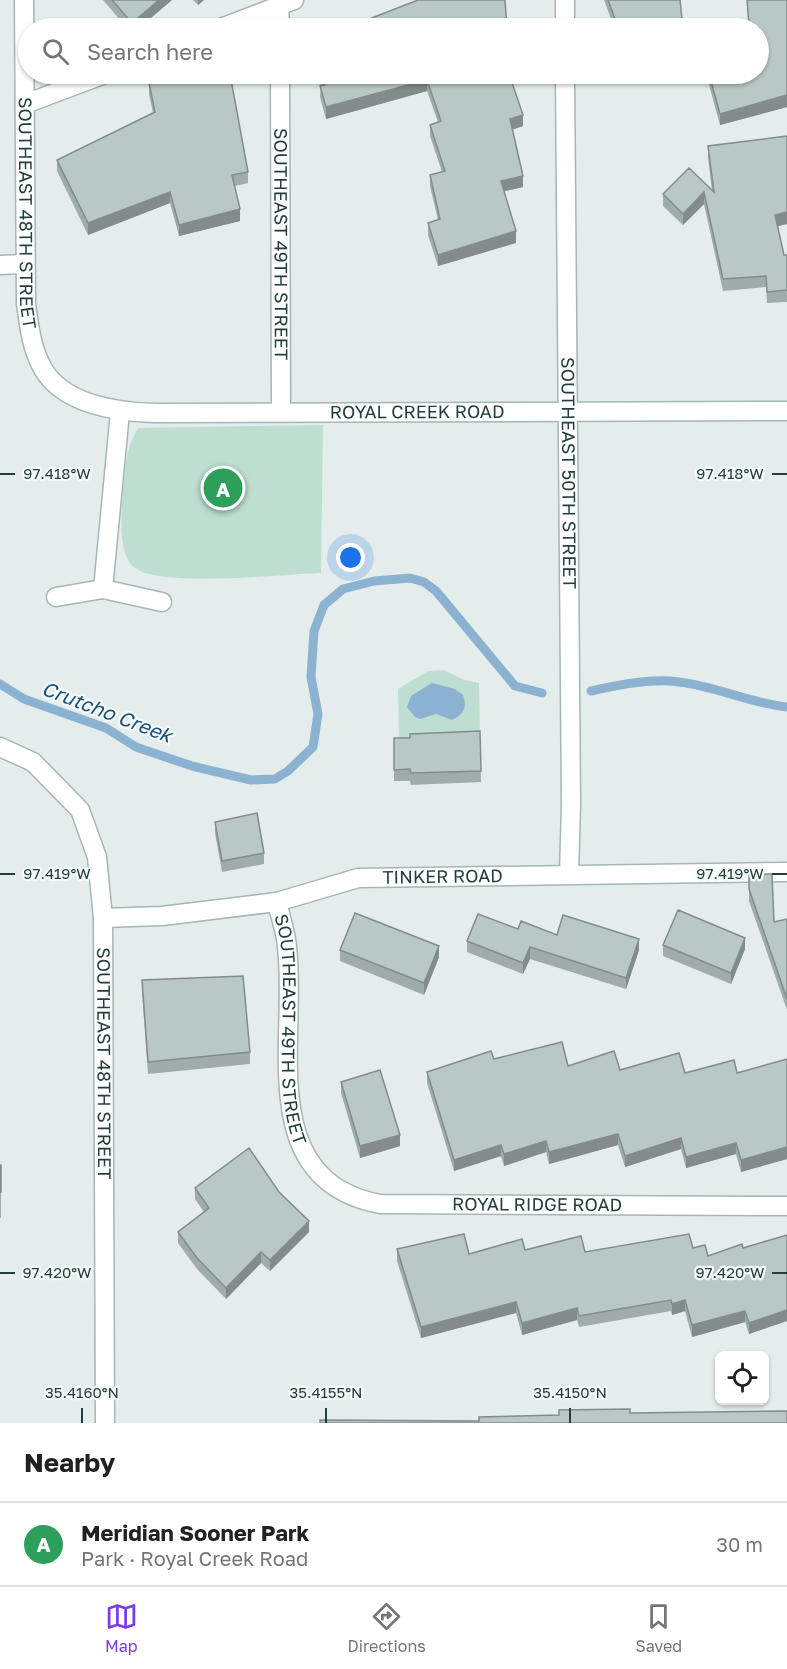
<!DOCTYPE html>
<html lang="en">
<head>
<meta charset="utf-8">
<style>
	:root { --surface:#fff; --page:#f6f6f6; --text:#202124; --muted:#757577; --line:#e0e0e0; --accent:#7c3aed }
	body { margin:0; font-family:"Golos Text",sans-serif; background:var(--page); color:var(--text) }
	.controls { position:absolute; right:18px; bottom:18px; display:grid; overflow:hidden; border-radius:9px; box-shadow:0 2px 4px #0004 }
	.controls button { width:54px; height:54px; display:grid; place-items:center; padding:0; border:0; border-bottom:2px solid var(--line); background:var(--surface); color:var(--text); font:30px sans-serif }
	.you { position:absolute; left:351px; top:558px; width:21px; height:21px; margin:-15px; border:4px solid #fff; border-radius:50%; background:#1a73e8; box-shadow:0 0 0 9px #1a73e833 }
	.badge { display:grid; place-items:center; width:39px; height:39px; border-radius:50%; background:var(--accent); color:#fff; font-size:20px; font-weight:700 }
	.pin { position:absolute; translate:-50% -50%; border:3px solid #fff; box-shadow:0 2px 6px #0006 }
	.list { margin:0; padding:0; list-style:none }
	h2 { display:flex; justify-content:space-between; align-items:center; height:78px; margin:0; padding:0 24px; font-size:26px }
	h2 small { font-size:20px; font-weight:400; color:var(--muted) }
	.list li { display:grid; grid-template-columns:39px 1fr auto; gap:18px; align-items:center; box-sizing:border-box; height:84px; padding:0 24px; border-top:2px solid var(--line) }
	.list b { display:block; font-size:22px; white-space:nowrap }
	.list p { margin:0; font-size:20px; white-space:nowrap; color:var(--muted) }
	.list em { font-size:20px; font-style:normal; color:var(--muted) }
	.icon { flex:none; width:33px; height:33px; fill:none; stroke:currentColor; stroke-width:2; stroke-linecap:round; stroke-linejoin:round }
	.map { position:relative; flex:none; width:787px; height:1423px; overflow:hidden }
	.search { position:absolute; background:var(--surface); box-shadow:0 2px 4px #0004; left:18px; right:18px; top:18px; height:66px; display:flex; align-items:center; gap:15px; box-sizing:border-box; padding:0 21px; border-radius:33px; color:var(--muted); font-size:22px }
	.sheet { height:162px; background:var(--surface) }
	nav { display:flex; justify-content:space-around; align-items:center; box-sizing:border-box; height:84px; border-top:2px solid var(--line); background:var(--surface); font-size:16px; color:var(--muted) }
	nav a { display:grid; justify-items:center; gap:3px }
	nav .on { color:var(--accent) }
	.map>svg:first-child { display:block }
</style>
</head>
<body>
<div class="map">
<svg width="787" height="1423" viewBox="0 0 787 1423">
	<rect width="100%" height="100%" fill="#e4edec"/>
	<path fill="#bdded0" d="M323,425L321,573C285,574 161,588 135,568C119,556 121,521 122,503C125,477 124,450 138,428Z
		M444,670L464,680L479,683L480,736L399,739L398,689L428,671Z"/>
	<path fill="#8cb2d2" d="M432,683L455,689L463,695C468,707 463,715 452,720L436,714L420,719L415,717L407,707L411,696Z"/>
	<g fill="none" stroke-linecap="round" stroke-linejoin="round">
		<path stroke="#8cb2d2" stroke-width="9" d="M0,684L24,699L106,728L136,747L192,766L251,780L275,779L288,771L313,747L318,714L311,677L314,631L324,605L343,589L374,581L410,578L424,582L436,591L515,686L542,693
			M591,691C618,685 651,678 679,682C715,686 750,703 787,707"/>
		<defs>
			<g id="minor">
				<path id="s1" d="M24,0L26,304C29,324 31,345 40,363C59,405 116,412 156,413L787,411"/>
				<path d="M565,0V28"/>
				<path d="M279,6L280,28"/>
				<path d="M221,28L294,0"/>
				<path id="s2" d="M280,74L281,412"/>
				<path id="s3" d="M565,74L571,805L569,874"/>
				<path d="M25,104L105,74"/>
				<path d="M0,265L24,264"/>
				<path d="M103,589L120,412"/>
				<path d="M56,597L103,589L162,602"/>
				<path id="s4" d="M0,747L33,762L80,810L97,857L103,918L105,1423"/>
				<path id="s5" d="M277,902C280,916 286,932 287,947C298,1039 253,1180 380,1204L787,1206"/>
				<path id="s6" d="M103,918L162,916L277,902L358,878L787,872"/>
			</g>
		</defs>
		<use href="#minor" stroke="#a6b5b5" stroke-width="21"/>
		<use href="#minor" stroke="#fff" stroke-width="18"/>
	</g>
	<path fill="#9facaa" d="M103,0H172L139,28H127Z
		M193,0H204L198,5Z
		M604,0H680L683,28H610V20L611,19Z
		M747,0H787V107L720,125L706,74H759L748,23Z
		M316,74H510V76L523,126L512,130L523,187L504,191L516,243L438,266L428,235V223L438,220L430,186V175L442,172L430,136V125L438,122L427,91L326,119L320,97L321,86Z
		M149,83L248,172V183L235,186L240,221L179,236L170,203L88,235L57,171V160L153,113L149,94Z
		M787,136V224L778,226L784,255H787V302L767,303L766,287L723,291L704,204L683,225L663,206V194L712,191L708,157V146Z
		M480,731L481,782L411,785L410,781H394V738H410Z
		M215,822L264,853V864L222,872L215,833Z
		M749,874L774,922L787,919V1010L749,901Z
		M518,929L557,935L639,950L626,989L530,959L523,974L467,952V941Z
		M663,945L745,949L731,984L663,956Z
		M340,950L439,957L424,995L340,961Z
		M142,980L250,1052V1064L148,1074L142,991Z
		M494,1059L620,1070L685,1073H737L787,1059V1159L741,1172L736,1154L686,1168L681,1149L625,1167L618,1145L549,1164L546,1152L504,1166L501,1156L454,1171L427,1083V1072Z
		M341,1082L400,1146L360,1158L341,1093Z
		M0,1165H1V1218H0Z
		M195,1188L279,1192L309,1232L270,1271L261,1263L226,1299L197,1269L178,1243V1232L204,1212L195,1199Z
		M787,1235V1321L749,1334L745,1322L692,1337L685,1311L672,1315L671,1311L579,1327L577,1320L522,1335L516,1313L421,1338L397,1261V1249L469,1254L525,1250L585,1252L693,1248L708,1256L743,1248Z"/>
	<path fill="#828c8b" d="M159,0H172L139,28H132V23Z
		M198,0H204L198,5Z
		M427,80V91L326,119V107Z
		M787,95V107L720,125V114Z
		M523,115V126L510,130V119Z
		M523,176V187L501,192V181Z
		M170,192V203L88,235V223Z
		M704,192V204L683,225V214Z
		M240,209V221L179,236V225Z
		M787,212V224L775,227V215Z
		M516,231V243L438,266V255Z
		M745,938V949L731,984V973Z
		M639,939V950L626,989V978Z
		M439,946V957L424,995V983Z
		M530,947V959L523,974V963Z
		M618,1134V1145L549,1164V1152Z
		M400,1135V1146L360,1158V1146Z
		M681,1138V1149L625,1167V1156Z
		M546,1141V1152L504,1166V1154Z
		M736,1143V1154L686,1168V1157Z
		M501,1145V1156L454,1171V1160Z
		M787,1147V1159L741,1172V1160Z
		M309,1221V1232L270,1271V1260Z
		M261,1252V1263L226,1299V1288Z
		M685,1300V1311L672,1315V1304Z
		M516,1302V1313L421,1338V1327Z
		M577,1308V1320L522,1335V1323Z
		M787,1310V1321L749,1334V1323Z
		M745,1311V1322L692,1337V1325Z"/>
	<path fill="#b9c8c6" stroke="#828c8b" stroke-width="1.5" d="M112,0H159L132,23Z
		M418,0H505L507,28H346Z
		M608,0H680L683,28H612L610,20L615,19Z
		M747,0H787V95L720,114L709,74H759V28H708L749,23Z
		M189,74H230L248,172L232,175L240,209L179,225L170,192L88,223L57,160L155,112L149,83Z
		M320,74H509L523,115L510,119L523,176L501,181L516,231L438,255L428,223L440,219L430,175L445,171L430,125L441,121L427,80L326,107L320,86L325,85Z
		M787,136V212L775,215L784,255H787V290L767,292L766,276L723,279L704,192L683,214L663,194L689,168L714,192L708,146Z
		M480,731L481,771L411,773L410,769L394,770V738H410V734Z
		M257,813L264,853L222,861L215,822Z
		M749,874H772L774,922L787,919V999L749,889Z
		M678,910L745,938L731,973L663,945Z
		M355,913L439,946L424,983L340,950Z
		M478,914L518,929L521,921L557,935L563,915L639,939L626,978L530,947L523,963L467,941Z
		M243,976L250,1052L148,1062L142,980Z
		M562,1042L568,1066L614,1051L620,1070L679,1053L685,1073L734,1060L737,1073L787,1059V1147L741,1160L736,1143L686,1157L681,1138L625,1156L618,1134L549,1152L546,1141L504,1154L501,1145L454,1160L427,1072L491,1051L494,1059Z
		M380,1070L400,1135L360,1146L341,1082Z
		M249,1148L279,1192L309,1221L270,1260L261,1252L226,1288L197,1258L178,1232L209,1208L195,1188Z
		M0,1165H1V1192H0Z
		M464,1234L469,1254L522,1239L525,1250L581,1236L585,1252L689,1234L693,1248L705,1245L708,1256L742,1244L743,1248L787,1235V1310L749,1323L745,1311L692,1325L685,1300L672,1304L671,1300L579,1316L577,1308L522,1323L516,1302L421,1327L397,1249Z
		M630,1409V1413L787,1411V1423H320V1420L479,1421V1417L559,1415V1410Z"/>
	<path fill="none" stroke="#233e3f" stroke-width="2" d="M0,474H15M772,474H787M0,874H15M772,874H787M0,1273H15M772,1273H787M82,1408V1423M326,1408V1423M570,1408V1423"/>
	<g text-anchor="middle" stroke-width="4.5" stroke-linejoin="round" paint-order="stroke">
		<g font-size="18" fill="#233e3f" stroke="#f4faf8">
			<text dy="6" stroke="none"><textPath href="#s1" startOffset="213">SOUTHEAST 48TH STREET</textPath></text>
			<text dy="6" stroke="none"><textPath href="#s2" startOffset="170">SOUTHEAST 49TH STREET</textPath></text>
			<text dy="6" stroke="none"><textPath href="#s1" startOffset="759">ROYAL CREEK ROAD</textPath></text>
			<text dy="6" stroke="none"><textPath href="#s3" startOffset="399">SOUTHEAST 50TH STREET</textPath></text>
			<text dy="6" stroke="none"><textPath href="#s6" startOffset="344">TINKER ROAD</textPath></text>
			<text dy="6" stroke="none"><textPath href="#s5" startOffset="129">SOUTHEAST 49TH STREET</textPath></text>
			<text dy="6" stroke="none"><textPath href="#s4" startOffset="360">SOUTHEAST 48TH STREET</textPath></text>
			<text dy="6" stroke="none"><textPath href="#s5" startOffset="506">ROYAL RIDGE ROAD</textPath></text>
		</g>
		<g font-size="20" font-style="italic" fill="#1d4f7b" stroke="#f4faf8">
			<text transform="translate(107 712) rotate(21)" y="7">Crutcho Creek</text>
		</g>
	</g>
	<g font-size="15" text-anchor="middle" fill="#233e3f" stroke="#f4faf8" stroke-width="4.5" stroke-linejoin="round" paint-order="stroke">
		<text x="730" y="479">97.418°W</text>
		<text x="57" y="479">97.418°W</text>
		<text x="730" y="879">97.419°W</text>
		<text x="57" y="879">97.419°W</text>
		<text x="730" y="1278">97.420°W</text>
		<text x="57" y="1278">97.420°W</text>
		<text x="82" y="1398">35.4160°N</text>
		<text x="326" y="1398">35.4155°N</text>
		<text x="570" y="1398">35.4150°N</text>
	</g>
</svg>
<div class="controls">
<button><svg class="icon" aria-label="locate" viewBox="0 0 24 24"><circle cx="12" cy="12" r="6"/><path d="M12 2v4M12 18v4M2 12h4M18 12h4"/></svg></button>
</div>
<div class="you"></div>
<div class="pin badge" style="left:223px;top:488px;background:#2e9e5b">A</div>
<div class="search"><svg class="icon" aria-label="search" viewBox="0 0 24 24"><circle cx="10" cy="10" r="6"/><path d="M15 15l6 6"/></svg>Search here</div>
</div>
<section class="sheet">
<h2>Nearby<small></small></h2>
<ul class="list">
<li><span class="badge" style="background:#2e9e5b">A</span><div><b>Meridian Sooner Park</b><p>Park · Royal Creek Road</p></div><em>30 m</em></li>
</ul>
</section>
<nav>
<a class="on"><svg class="icon" aria-label="map" viewBox="0 0 24 24"><path d="M3 6l6-2 6 2 6-2v14l-6 2-6-2-6 2zM9 4v14M15 6v14"/></svg>Map</a>
<a><svg class="icon" aria-label="directions" viewBox="0 0 24 24"><path d="M12 3l9 9-9 9-9-9zM9 14v-3h6M13 9l2 2-2 2"/></svg>Directions</a>
<a><svg class="icon" aria-label="saved" viewBox="0 0 24 24"><path d="M7 4h10v16l-5-4-5 4z"/></svg>Saved</a>
</nav>
</body>
</html>
